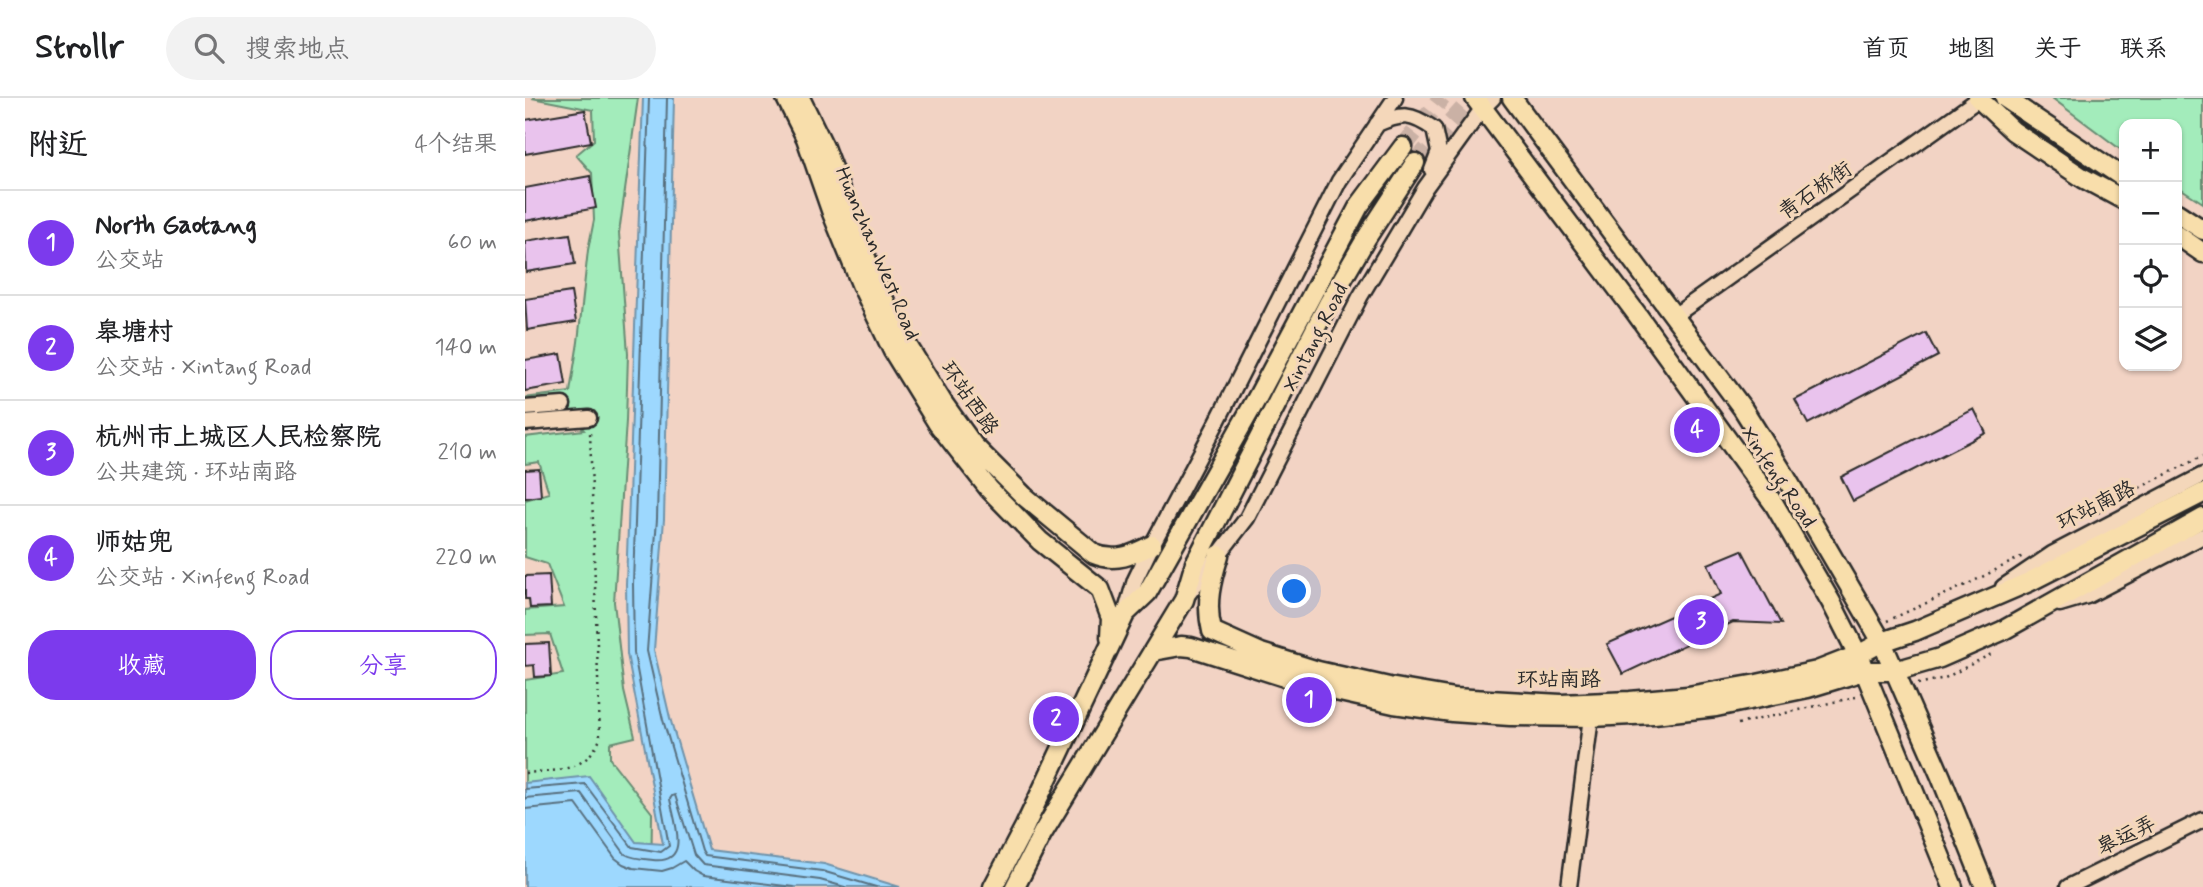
<!DOCTYPE html>
<html lang="zh">
<head>
<meta charset="utf-8">
<style>
	:root { --surface:#fff; --page:#f2f2f2; --text:#202124; --muted:#757577; --line:#e0e0e0; --accent:#7c3aed }
	body { margin:0; font-family:Mynerve,"LXGW WenKai TC",sans-serif; background:var(--page); color:var(--text) }
	.controls { position:absolute; right:21px; top:21px; display:grid; overflow:hidden; border-radius:14px; box-shadow:0 2px 5px #0004 }
	.controls button { width:63px; height:63px; display:grid; place-items:center; padding:0; border:0; border-bottom:2px solid var(--line); background:var(--surface); color:var(--text); font:35px sans-serif }
	.you { position:absolute; left:770px; top:494px; width:24px; height:24px; margin:-18px; border:5px solid #fff; border-radius:50%; background:#1a73e8; box-shadow:0 0 0 10px #1a73e833 }
	.badge { display:grid; place-items:center; width:46px; height:46px; border-radius:50%; background:var(--accent); color:#fff; font-size:23px; font-weight:700 }
	.pin { position:absolute; translate:-50% -50%; border:4px solid #fff; box-shadow:0 2px 7px #0006 }
	.list { margin:0; padding:0; list-style:none }
	h2 { display:flex; justify-content:space-between; align-items:center; height:91px; margin:0; padding:0 28px; font-size:30px }
	h2 small { font-size:23px; font-weight:400; color:var(--muted) }
	.list li { display:grid; grid-template-columns:46px 1fr auto; gap:21px; align-items:center; box-sizing:border-box; height:105px; padding:0 28px; border-top:2px solid var(--line) }
	.list b { display:block; font-size:26px; white-space:nowrap }
	.list p { margin:0; font-size:23px; white-space:nowrap; color:var(--muted) }
	.list em { font-size:23px; font-style:normal; color:var(--muted) }
	.actions { display:flex; gap:14px; padding:21px 28px }
	.actions a { flex:1; padding:16px 0; border:2px solid var(--accent); border-radius:28px; text-align:center; font-size:24px; color:var(--accent) }
	.actions .main { background:var(--accent); color:#fff }
	.icon { flex:none; width:38px; height:38px; fill:none; stroke:currentColor; stroke-width:2; stroke-linecap:round; stroke-linejoin:round }
	.map { position:relative; flex:none; width:1678px; height:789px; overflow:hidden }
	header { display:flex; align-items:center; gap:42px; box-sizing:border-box; height:98px; padding:0 35px; background:var(--surface); border-bottom:2px solid var(--line) }
	header strong { font-size:33px }
	nav { display:flex; gap:38px; margin-inline-start:auto; font-size:24px }
	.search { width:490px; height:63px; background:var(--page); display:flex; align-items:center; gap:18px; box-sizing:border-box; padding:0 24px; border-radius:38px; color:var(--muted); font-size:26px }
	main { display:flex }
	aside { flex:1; background:var(--surface) }
	.map>svg:first-child { display:block }
</style>
</head>
<body>
<header>
<strong>Strollr</strong>
<div class="search"><svg class="icon" aria-label="search" viewBox="0 0 24 24"><circle cx="10" cy="10" r="6"/><path d="M15 15l6 6"/></svg>搜索地点</div>
<nav><a>首页</a><a>地图</a><a>关于</a><a>联系</a></nav>
</header>
<main>
<aside>
<h2>附近<small>4个结果</small></h2>
<ul class="list">
<li><span class="badge">1</span><div><b>North Gaotang</b><p>公交站</p></div><em>60 m</em></li>
<li><span class="badge">2</span><div><b>皋塘村</b><p>公交站 · Xintang Road</p></div><em>140 m</em></li>
<li><span class="badge">3</span><div><b>杭州市上城区人民检察院</b><p>公共建筑 · 环站南路</p></div><em>210 m</em></li>
<li><span class="badge">4</span><div><b>师姑兜</b><p>公交站 · Xinfeng Road</p></div><em>220 m</em></li>
</ul>
<div class="actions"><a class="main">收藏</a><a>分享</a></div>
</aside>
<div class="map">
<svg width="1678" height="789" viewBox="0 0 1678 789">
	<rect width="100%" height="100%" fill="#f2d3c4"/>
	<filter id="ink" filterUnits="userSpaceOnUse"><feTurbulence type="fractalNoise" baseFrequency=".0143" numOctaves="2"/><feDisplacementMap in="SourceGraphic" scale="14" xChannelSelector="R" yChannelSelector="G"/><feConvolveMatrix kernelMatrix="1 2 1 2 8 2 1 2 1" color-interpolation-filters="sRGB"/></filter>
	<g filter="url(#ink)">
		<path fill="#a3ecbb" stroke="#678c73" stroke-width="2" d="M7,0H113L94,135L103,256L101,323L89,504L99,593L110,639L85,645V661L127,715L126,789H0V582L38,576L25,536L0,537V512L39,509L22,466L0,459V402L24,395L14,364L0,366V339L59,332L42,314L0,319V300L45,294L53,244L63,152L69,122L67,75L51,57L69,42L68,12Z
			M1527,0H1678V105L1652,88V26H1599V54Z"/>
		<path fill="#9dd8fe" stroke="#6f93aa" stroke-width="2" d="M118,0H149L139,421L129,552L145,620L184,752L299,766L375,789H0V685L64,678L111,744L138,746L102,556L101,486Z"/>
		<g fill="none" stroke-linecap="round" stroke-linejoin="round">
			<path stroke="#59707f" stroke-width="2" d="M142,0L132,421L122,553L138,622L177,753L180,758L297,773L351,789
				M0,691L60,686L107,749L136,754L144,748L109,555L108,486L124,0
				M0,700L56,695L100,756C109,761 118,761 128,762C167,766 149,723 145,701L147,698L150,697L169,757L178,767L295,782L320,789
				M0,711L51,706L90,760L98,766L108,770L137,773L147,770L159,763L169,773L178,778L269,789"/>
		</g>
		<path fill="#e9c3ed" stroke="#2b2b2b" stroke-width="2" d="M60,12L66,44L0,56V22Z
			M65,78L71,110L0,123V90Z
			M45,136L50,166L1,174L0,143Z
			M46,194L51,224L2,232L0,201Z
			M1401,235L1413,258L1283,326L1270,302Z
			M36,256L41,286L0,293V262Z
			M1449,311L1461,335L1328,403L1316,379Z
			M14,371L16,398L0,400V372Z
			M1217,452L1256,526L1208,524L1098,576L1082,546L1196,496L1183,466Z
			M24,477L26,509L5,510L4,501H0V478Z
			M24,545L26,578L10,579L9,567L0,568V546Z"/>
		<g fill="none" stroke-linecap="round" stroke-linejoin="round">
			<path stroke="#cab1a5" stroke-width="18" stroke-dasharray="18 9" stroke-linecap="butt" d="M878,49L917,0
				M890,65L948,0"/>
			<defs>
				<path id="minor" d="M852,26C878,15 886,15 909,31L914,54L907,72
					M1149,218L1455,0
					M0,310L38,307
					M0,325L64,320
					M1478,489L1527,456L1678,377
					M664,495L722,420L835,199L900,90L957,11L968,0
					M1535,506L1562,498L1678,438
					M600,516L610,482L627,447L690,328L814,83L870,0
					M1044,789L1066,619
					M1543,789L1678,722"/>
				<path id="major" d="M261,0L281,40L307,115L336,186L368,253L413,326L464,391L515,443L575,491L586,520L585,540
					M275,0L299,49L351,186L384,250L418,305L448,347L499,398L569,456C591,465 607,457 627,447
					M950,0L1111,215L1249,406L1306,504L1333,557L1428,789
					M987,0L1218,311L1259,376L1357,544L1416,679L1460,789
					M1453,0L1488,33L1558,80L1599,102
					M1480,0L1599,80
					M1652,115L1678,132
					M1652,137L1678,155
					M694,457C686,483 680,506 687,533L736,555L793,573L864,589L929,600L1036,606L1105,603L1163,598L1232,586L1292,573L1333,557L1357,544L1390,533L1504,484L1678,395
					M628,553L656,548L666,549L788,588L869,606L927,614L985,618L1066,619L1129,616L1191,609L1283,590L1339,573H1370L1415,560L1477,533L1678,420
					M468,789L500,728L600,516L622,495L732,300L834,108L878,49
					M490,789L517,736L659,502L670,465L803,206L842,139L890,65"/>
			</defs>
			<use href="#minor" stroke="#2b2b2b" stroke-width="19"/>
			<use href="#major" stroke="#2b2b2b" stroke-width="23"/>
			<path stroke="#2b2b2b" stroke-width="2.5" stroke-dasharray="2 5" stroke-linecap="butt" d="M1573,415L1590,402L1678,358
				M1362,523L1445,485L1498,458
				M1393,586L1420,580L1470,554
				M1213,626L1335,598
				M0,675C32,672 60,675 75,641L65,333"/>
			<use href="#minor" stroke="#f4d7ba" stroke-width="14"/>
			<use href="#major" stroke="#f8deab" stroke-width="18"/>
		</g>
	</g>
	<g text-anchor="middle" stroke-width="6" stroke-linejoin="round" paint-order="stroke">
		<g font-size="21" fill="#2b2b2b" stroke="#f4d7ba">
			<text transform="translate(1290 92) rotate(-35)" y="7">青石桥街</text>
			<text transform="translate(353 155) rotate(67)" y="7">Huanzhan West Road</text>
			<text transform="translate(790 239) rotate(-63)" y="7">Xintang Road</text>
			<text transform="translate(445 300) rotate(55)" y="7">环站西路</text>
			<text transform="translate(1254 379) rotate(56)" y="7">Xinfeng Road</text>
			<text transform="translate(1571 407) rotate(-27)" y="7">环站南路</text>
			<text x="1034" y="588">环站南路</text>
			<text transform="translate(1601 737) rotate(-26)" y="7">皋运弄</text>
		</g>
	</g>
</svg>
<div class="controls">
<button>+</button>
<button>−</button>
<button><svg class="icon" aria-label="locate" viewBox="0 0 24 24"><circle cx="12" cy="12" r="6"/><path d="M12 2v4M12 18v4M2 12h4M18 12h4"/></svg></button>
<button><svg class="icon" aria-label="layers" viewBox="0 0 24 24"><path d="M12 4l9 5-9 5-9-5zM3 14l9 5 9-5"/></svg></button>
</div>
<div class="you"></div>
<div class="pin badge" style="left:784px;top:602px">1</div>
<div class="pin badge" style="left:531px;top:621px">2</div>
<div class="pin badge" style="left:1176px;top:524px">3</div>
<div class="pin badge" style="left:1172px;top:332px">4</div>
</div>
</main>
</body>
</html>
